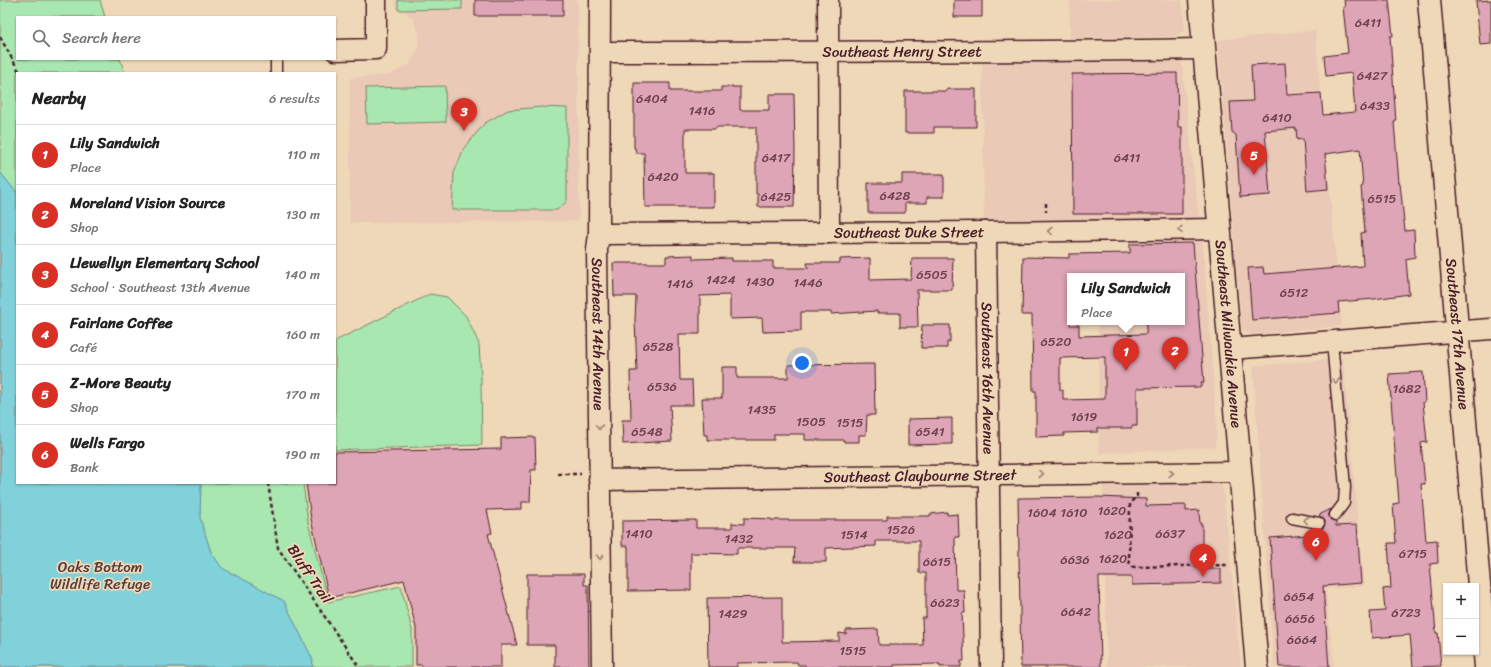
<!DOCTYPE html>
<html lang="en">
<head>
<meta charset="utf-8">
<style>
	:root { --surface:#fff; --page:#f2f2f2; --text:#222; --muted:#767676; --line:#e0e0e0; --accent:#d93025 }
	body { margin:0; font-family:Sriracha,sans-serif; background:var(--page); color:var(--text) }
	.controls { position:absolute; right:12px; bottom:12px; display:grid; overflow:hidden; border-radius:0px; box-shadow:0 1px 3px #0004 }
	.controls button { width:36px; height:36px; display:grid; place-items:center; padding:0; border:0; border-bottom:1px solid var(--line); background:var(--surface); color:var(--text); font:20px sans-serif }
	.you { position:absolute; left:802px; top:363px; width:14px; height:14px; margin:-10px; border:3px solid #fff; border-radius:50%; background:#1a73e8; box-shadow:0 0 0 6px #1a73e833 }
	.badge { display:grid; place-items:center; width:26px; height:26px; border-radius:50%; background:var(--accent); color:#fff; font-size:13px; font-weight:700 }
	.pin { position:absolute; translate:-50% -33px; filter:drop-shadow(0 1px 2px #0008) }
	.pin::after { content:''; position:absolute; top:21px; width:14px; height:12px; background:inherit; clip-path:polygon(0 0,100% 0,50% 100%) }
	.popup { position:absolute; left:1067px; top:273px; width:118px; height:52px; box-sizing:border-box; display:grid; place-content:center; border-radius:0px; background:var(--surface); filter:drop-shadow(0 1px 3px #0005); font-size:13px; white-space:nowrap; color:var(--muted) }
	.popup b { font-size:15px; color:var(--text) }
	.popup::after { content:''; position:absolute; left:50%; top:100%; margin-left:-8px; border:8px solid transparent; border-top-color:var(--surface) }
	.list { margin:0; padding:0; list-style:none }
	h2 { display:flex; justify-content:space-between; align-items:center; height:52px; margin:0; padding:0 16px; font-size:17px }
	h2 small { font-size:13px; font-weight:400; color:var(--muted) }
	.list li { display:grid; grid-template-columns:26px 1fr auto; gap:12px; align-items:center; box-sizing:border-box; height:60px; padding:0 16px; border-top:1px solid var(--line) }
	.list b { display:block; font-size:15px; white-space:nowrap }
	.list p { margin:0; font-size:13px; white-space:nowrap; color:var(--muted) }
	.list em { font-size:13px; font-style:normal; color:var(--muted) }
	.icon { flex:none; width:22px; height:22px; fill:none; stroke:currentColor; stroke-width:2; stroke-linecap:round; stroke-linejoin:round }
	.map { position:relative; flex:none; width:1491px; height:667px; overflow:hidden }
	.search { position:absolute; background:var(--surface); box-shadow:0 1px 3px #0004; left:16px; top:16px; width:320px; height:44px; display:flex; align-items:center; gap:10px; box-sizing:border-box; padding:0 14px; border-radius:0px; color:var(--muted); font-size:15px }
	.panel { position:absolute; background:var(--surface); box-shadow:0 1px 3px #0004; left:16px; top:72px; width:320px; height:412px; border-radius:0px }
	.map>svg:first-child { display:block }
</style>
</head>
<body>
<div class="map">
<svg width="1491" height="667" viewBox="0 0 1491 667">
	<rect width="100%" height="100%" fill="#efd8b7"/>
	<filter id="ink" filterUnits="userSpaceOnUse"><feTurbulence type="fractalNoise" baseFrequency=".025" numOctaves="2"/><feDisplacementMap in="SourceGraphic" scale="8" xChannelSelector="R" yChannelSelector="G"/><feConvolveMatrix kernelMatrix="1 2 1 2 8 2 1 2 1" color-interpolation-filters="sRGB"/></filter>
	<g filter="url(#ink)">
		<path fill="#eac9b7" d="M395,0H578L579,221L350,223V78L389,75L409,65L418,49L419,33L412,17L395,5Z
			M1070,0H1182L1185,29L1176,37L1070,38Z
			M1315,30L1342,326L1251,335L1243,331L1241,322L1218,40Z
			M1180,47L1200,228L984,230L982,50Z
			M1129,234H1202L1217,424L1215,447L1099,453L1098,322H1182V276H1129Z
			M1343,358L1364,586L1326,589L1334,667H1274L1253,366Z
			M1215,483L1223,488L1241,667H1107L1103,484Z"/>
		<path fill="#a8e7af" stroke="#79836d" d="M0,0H100L105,17H17V59H120L125,73H17V483H303L308,522L328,602L401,586L412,630V667H0Z
			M398,0H462V9L398,10Z
			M445,86L446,122L367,124L366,88Z
			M541,107L567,108V201L557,210H452L454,173L464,148L485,123L508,110Z
			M430,294L447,297L466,316L479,344L481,378L482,445L335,450V341Z"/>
		<path fill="#80d1da" stroke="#6a8a94" d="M0,172L17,193V483H201L200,518L211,552L222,568L284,601L313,660L312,667H0Z"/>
		<path fill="#dda5b6" stroke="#4a1f2b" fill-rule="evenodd" d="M475,0H563V16H475Z
			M954,0H982V17H954Z
			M1344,0H1389L1393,36H1390L1396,122H1394L1399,183H1400L1405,231L1414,230L1415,257L1406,259L1409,294L1374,299L1338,302L1339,313L1252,320L1248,268L1263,267L1264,274L1363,266L1361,233L1365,232L1361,187L1363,186L1360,149L1325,154L1328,189L1307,191L1303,139L1297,140L1296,128L1265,131L1270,195L1240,197L1236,135L1232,132L1230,102L1253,101L1251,65L1285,63L1287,95L1321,93L1323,115L1355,112L1352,73L1326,76L1324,56L1348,53L1343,7H1345Z
			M1491,0V44L1480,45L1476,1Z
			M1177,73L1178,127H1182V214H1073L1072,74Z
			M634,83H670V91H721V87H740V110H769V94H794L795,152L794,207H758V194H756V127H716V129H685V173H714V207H645L644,153H636L635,148H634Z
			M947,89H976V127H934V133H905V91H947Z
			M902,174H944V197H927V203H905V213H868V183H902Z
			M1193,243L1204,383H1201V387L1137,388V426H1132V428H1098V432L1064,433V436L1036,437V391H1033L1032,315H1022L1023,257L1069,258V254L1130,253V244ZM1070,276H1182V322H1146V334L1079,336V325H1070ZM1105,357V399L1063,400V390H1060V358Z
			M693,255V259L732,258V261H773V268H808L807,263H840V259L870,258V280L911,279L912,258H953L952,290H917L918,327H900V313H877V311L831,314V312H801V331L763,332L762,318L730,319V295L700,296V334H679L680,380H692L693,405H670L672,441L623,444L622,420H631L630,371H637L635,320L636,296H614L613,263H666V256Z
			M922,325H950V342H947V348H921Z
			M874,364L875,415H867L866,435H859V442H844V440H805V434H774V440H707V435H704L702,398H722V367H737V378H788V365Z
			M1423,372L1425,402H1423L1427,442L1421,443L1425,484H1421L1426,541L1437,540L1438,563L1430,564L1436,633H1438L1441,666L1413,667L1410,635L1372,638L1370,612L1385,611L1383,589L1391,588L1388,543H1396L1393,504L1399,503L1389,374Z
			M952,418V444L908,445V419Z
			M535,437L536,470H531L530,502H522V509L487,510L492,533L488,534L517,645H501V667H422V665H416V628L404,580L329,598L311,519L306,483H335V452L501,449V438Z
			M1098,497L1146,499V506L1186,505V511L1199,510L1200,524H1202V569H1221V583L1132,585V577H1099L1101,667H1021L1018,498Z
			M1331,509L1329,514V517L1331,520L1336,521V526L1357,525L1361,583L1323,586L1329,667H1279L1270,538L1320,534V529L1324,527L1325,521L1319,515Z
			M947,512V515L958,514L959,537H955L956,590H964L965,613H962L964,661H961V667H940V664L894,665V667H805V665H798L797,662L737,663V667H708L707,598L782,597V642L839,641V633L846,634V630L878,629L879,645H923L922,618H926V573H919V541H876V546L826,548V562H794L795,548H737V554L691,553V590L628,591V546H622V521L696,520V528H732V523L744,524V518L771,519V520H887V516H930V514Z
			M527,574H584V585H588L589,667H555V645H527Z"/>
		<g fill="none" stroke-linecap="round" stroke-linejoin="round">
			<defs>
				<path id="lane" d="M276,59V73
					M1332,342L1345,487L1344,503L1335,515
					M1292,518L1319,523"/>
				<g id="street">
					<path id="s1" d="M600,0L599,234L597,250L602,667"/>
					<path d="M828,0L829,233"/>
					<path d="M335,50L376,49V0"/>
					<path id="s2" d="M601,52C802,51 1003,53 1204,49"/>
					<path id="s3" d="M986,232L991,667"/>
					<path id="s4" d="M599,234L986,232L1219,229"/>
					<path d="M1230,349L1491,329"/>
					<path id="s5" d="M599,480L1240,472"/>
				</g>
				<g id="secondary">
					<path id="s6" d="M1200,0L1257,667"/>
					<path id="s7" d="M1429,0L1486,667"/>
				</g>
			</defs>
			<use href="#lane" stroke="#4a1f2b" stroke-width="13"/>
			<use href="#street" stroke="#4a1f2b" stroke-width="23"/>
			<use href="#secondary" stroke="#4a1f2b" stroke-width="25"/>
			<path stroke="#4a1f2b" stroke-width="2.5" stroke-dasharray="4 3" stroke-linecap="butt" d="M0,37L20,73
				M1046,203V212
				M558,474H581
				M268,483L278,548L359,667
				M1137,493V496L1130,503L1129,562L1133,567L1228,565"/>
			<use href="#lane" stroke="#efd8b7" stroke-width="10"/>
			<use href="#street" stroke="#efd8b7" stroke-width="20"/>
			<use href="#secondary" stroke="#efd8b7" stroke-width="22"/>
		</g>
		<defs><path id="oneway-chevron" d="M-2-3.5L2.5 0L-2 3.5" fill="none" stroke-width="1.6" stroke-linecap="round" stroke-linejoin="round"/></defs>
		<g stroke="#9c7c71">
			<use href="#oneway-chevron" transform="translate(1180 230) rotate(179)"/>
			<use href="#oneway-chevron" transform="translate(1050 231) rotate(179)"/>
			<use href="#oneway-chevron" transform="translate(1336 381) rotate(85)"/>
			<use href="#oneway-chevron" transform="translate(599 427) rotate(89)"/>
			<use href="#oneway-chevron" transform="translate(1171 473) rotate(-1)"/>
			<use href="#oneway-chevron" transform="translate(1041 474) rotate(-1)"/>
			<use href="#oneway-chevron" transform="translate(1306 520) rotate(-168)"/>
			<use href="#oneway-chevron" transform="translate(600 557) rotate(89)"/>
		</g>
	</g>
	<g text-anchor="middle" stroke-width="3.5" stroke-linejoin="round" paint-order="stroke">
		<g font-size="13" fill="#6f404e">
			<text x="1368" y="27">6411</text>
			<text x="1372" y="80">6427</text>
			<text x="652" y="103">6404</text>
			<text x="1375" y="110">6433</text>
			<text x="702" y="115">1416</text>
			<text x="1277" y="122">6410</text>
			<text x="776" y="162">6417</text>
			<text x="1127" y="162">6411</text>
			<text x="663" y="181">6420</text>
			<text x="895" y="200">6428</text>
			<text x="776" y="201">6425</text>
			<text x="1382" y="203">6515</text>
			<text x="932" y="279">6505</text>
			<text x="721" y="284">1424</text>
			<text x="760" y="286">1430</text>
			<text x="808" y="287">1446</text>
			<text x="680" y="288">1416</text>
			<text x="1294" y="297">6512</text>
			<text x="1056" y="346">6520</text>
			<text x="658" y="351">6528</text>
			<text x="662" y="391">6536</text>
			<text x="1407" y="393">1682</text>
			<text x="762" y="414">1435</text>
			<text x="1084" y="421">1619</text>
			<text x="811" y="426">1505</text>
			<text x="850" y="427">1515</text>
			<text x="647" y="436">6548</text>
			<text x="930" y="436">6541</text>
			<text x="1112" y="515">1620</text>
			<text x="1042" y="517">1604</text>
			<text x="1074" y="517">1610</text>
			<text x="901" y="534">1526</text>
			<text x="639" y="538">1410</text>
			<text x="1170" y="538">6637</text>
			<text x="854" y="539">1514</text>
			<text x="1118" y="539">1620</text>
			<text x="739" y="543">1432</text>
			<text x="1413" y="558">6715</text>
			<text x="1113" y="563">1620</text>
			<text x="1075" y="564">6636</text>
			<text x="937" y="566">6615</text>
			<text x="1299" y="601">6654</text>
			<text x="945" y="607">6623</text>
			<text x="1076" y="616">6642</text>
			<text x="1406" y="617">6723</text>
			<text x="733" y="618">1429</text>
			<text x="1300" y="623">6656</text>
			<text x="1302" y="644">6664</text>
			<text x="853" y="655">1515</text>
		</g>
		<g font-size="15" fill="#4a1f2b" stroke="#efd8b7">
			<text dy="5" stroke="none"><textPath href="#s2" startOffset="301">Southeast Henry Street</textPath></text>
			<text dy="5" stroke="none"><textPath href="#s4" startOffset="310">Southeast Duke Street</textPath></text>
			<text dy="5" stroke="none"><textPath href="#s1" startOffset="334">Southeast 14th Avenue</textPath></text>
			<text dy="5" stroke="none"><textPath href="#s7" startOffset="335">Southeast 17th Avenue</textPath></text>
			<text dy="5" stroke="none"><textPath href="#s6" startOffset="335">Southeast Milwaukie Avenue</textPath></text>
			<text dy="5" stroke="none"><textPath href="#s3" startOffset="146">Southeast 16th Avenue</textPath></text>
			<text dy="5" stroke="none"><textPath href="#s5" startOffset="321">Southeast Claybourne Street</textPath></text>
			<text transform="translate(310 574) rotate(56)" y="5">Bluff Trail</text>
		</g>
		<g font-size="15" fill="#583d3f" stroke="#efd8b7">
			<text x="100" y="572">Oaks Bottom<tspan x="100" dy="17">Wildlife Refuge</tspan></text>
		</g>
	</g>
</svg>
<div class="controls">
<button>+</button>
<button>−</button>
</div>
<div class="you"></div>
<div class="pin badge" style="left:1126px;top:371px">1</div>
<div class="popup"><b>Lily Sandwich</b>Place</div>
<div class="pin badge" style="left:1175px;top:370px">2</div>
<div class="pin badge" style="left:464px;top:131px">3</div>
<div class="pin badge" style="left:1203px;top:577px">4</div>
<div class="pin badge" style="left:1254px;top:175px">5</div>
<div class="pin badge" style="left:1316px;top:561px">6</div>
<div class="search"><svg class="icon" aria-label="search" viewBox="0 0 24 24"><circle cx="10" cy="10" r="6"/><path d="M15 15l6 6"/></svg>Search here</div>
<section class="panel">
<h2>Nearby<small>6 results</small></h2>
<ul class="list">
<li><span class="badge">1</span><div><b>Lily Sandwich</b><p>Place</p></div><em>110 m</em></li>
<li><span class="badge">2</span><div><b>Moreland Vision Source</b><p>Shop</p></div><em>130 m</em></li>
<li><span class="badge">3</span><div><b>Llewellyn Elementary School</b><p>School · Southeast 13th Avenue</p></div><em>140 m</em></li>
<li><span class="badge">4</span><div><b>Fairlane Coffee</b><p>Café</p></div><em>160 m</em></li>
<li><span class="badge">5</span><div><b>Z-More Beauty</b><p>Shop</p></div><em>170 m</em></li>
<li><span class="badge">6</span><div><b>Wells Fargo</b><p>Bank</p></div><em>190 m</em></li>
</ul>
</section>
</div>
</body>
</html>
